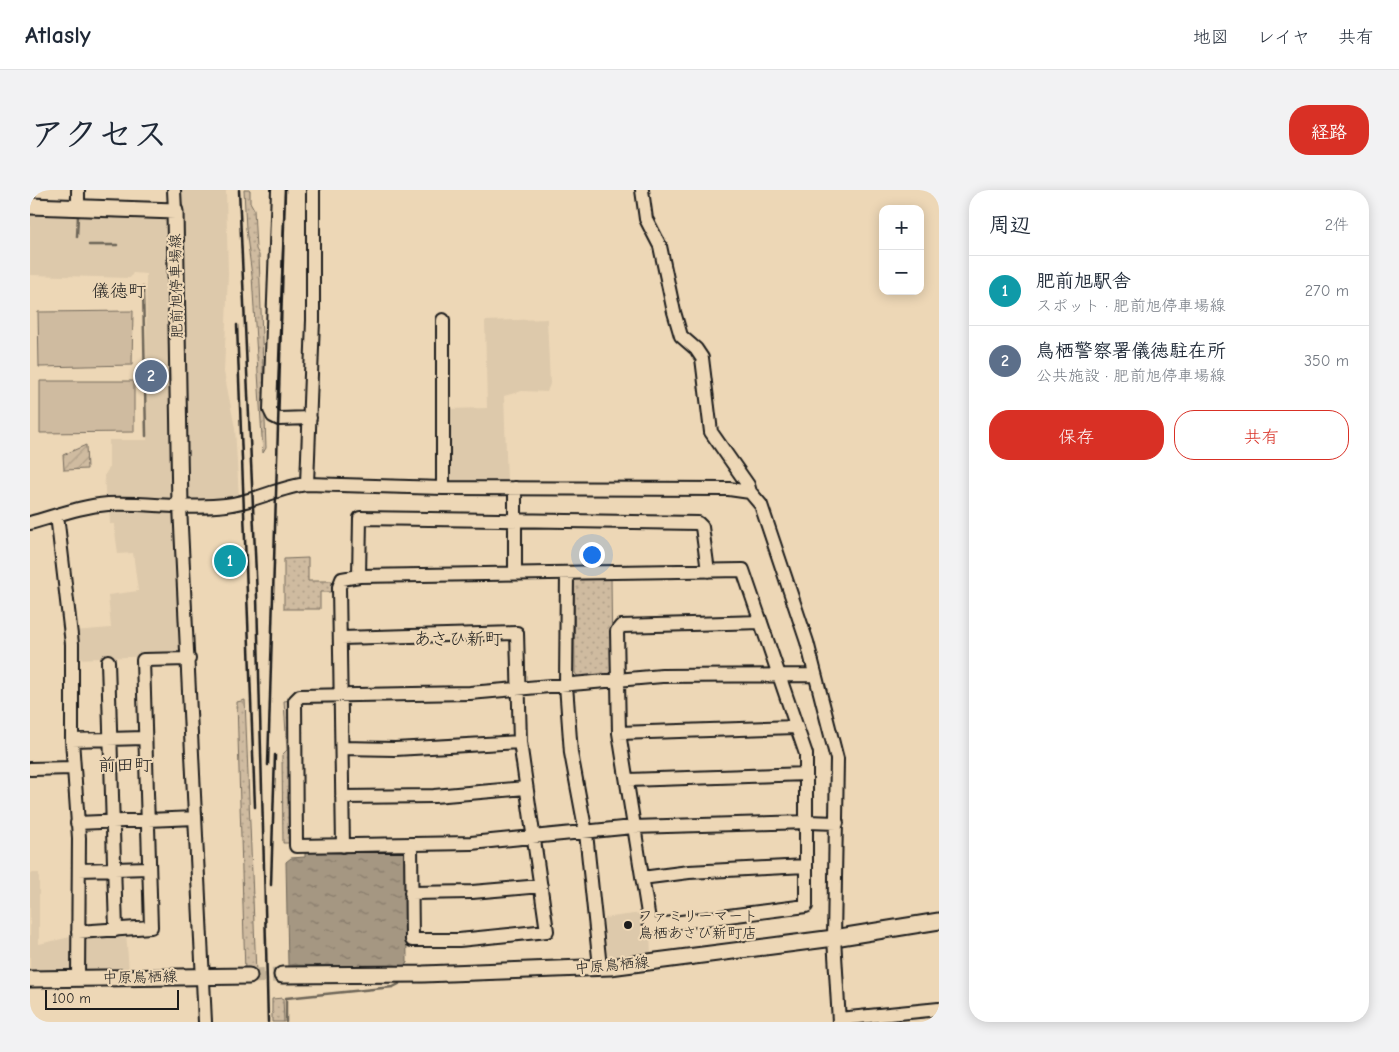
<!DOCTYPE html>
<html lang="ja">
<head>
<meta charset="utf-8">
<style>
	:root { --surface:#fff; --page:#f2f2f3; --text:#1f2937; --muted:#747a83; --line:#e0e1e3; --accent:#d93025 }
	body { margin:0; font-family:"Comic Neue","Klee One",sans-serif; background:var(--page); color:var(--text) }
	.controls { position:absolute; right:15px; top:15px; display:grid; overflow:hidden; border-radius:10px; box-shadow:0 2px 12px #0003 }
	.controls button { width:45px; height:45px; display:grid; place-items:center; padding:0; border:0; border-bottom:1px solid var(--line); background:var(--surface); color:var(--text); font:25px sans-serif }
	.scale { position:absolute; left:15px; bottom:12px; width:134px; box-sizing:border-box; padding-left:5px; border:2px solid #1c1c1c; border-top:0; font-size:14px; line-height:18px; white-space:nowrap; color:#1c1c1c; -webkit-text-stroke:4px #edd7b6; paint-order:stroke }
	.you { position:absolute; left:561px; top:364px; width:18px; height:18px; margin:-12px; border:4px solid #fff; border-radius:50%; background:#1a73e8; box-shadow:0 0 0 8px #1a73e833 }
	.badge { display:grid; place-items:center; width:32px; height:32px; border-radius:50%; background:var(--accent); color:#fff; font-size:16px; font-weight:700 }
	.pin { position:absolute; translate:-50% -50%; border:2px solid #fff; box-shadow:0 1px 5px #0006 }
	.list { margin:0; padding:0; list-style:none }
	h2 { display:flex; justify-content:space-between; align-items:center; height:65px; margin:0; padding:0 20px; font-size:21px }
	h2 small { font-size:16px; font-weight:400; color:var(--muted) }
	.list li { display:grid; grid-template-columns:32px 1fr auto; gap:15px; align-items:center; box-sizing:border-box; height:70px; padding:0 20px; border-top:1px solid var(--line) }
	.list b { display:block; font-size:19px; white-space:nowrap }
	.list p { margin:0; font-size:16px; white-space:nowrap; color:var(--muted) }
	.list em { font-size:16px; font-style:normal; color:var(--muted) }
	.actions { display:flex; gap:10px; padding:15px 20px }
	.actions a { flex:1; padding:11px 0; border:1px solid var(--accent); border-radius:20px; text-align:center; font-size:18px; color:var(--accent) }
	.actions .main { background:var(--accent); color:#fff }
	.map { position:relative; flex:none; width:909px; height:832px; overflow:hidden; border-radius:20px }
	header { display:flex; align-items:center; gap:30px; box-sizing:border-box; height:70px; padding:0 25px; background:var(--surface); border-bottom:1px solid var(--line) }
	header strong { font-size:24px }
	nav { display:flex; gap:28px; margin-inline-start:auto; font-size:18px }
	.intro { display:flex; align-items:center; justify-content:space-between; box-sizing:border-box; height:120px; padding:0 30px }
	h1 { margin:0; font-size:35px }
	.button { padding:12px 22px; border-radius:20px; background:var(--accent); color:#fff; font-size:18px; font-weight:700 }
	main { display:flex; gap:30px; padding:0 30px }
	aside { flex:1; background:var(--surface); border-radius:20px; box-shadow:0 2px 12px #0003 }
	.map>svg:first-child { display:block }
</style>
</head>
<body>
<header>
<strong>Atlasly</strong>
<nav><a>地図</a><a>レイヤ</a><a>共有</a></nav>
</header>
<div class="intro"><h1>アクセス</h1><a class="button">経路</a></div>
<main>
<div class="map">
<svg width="909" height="832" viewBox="0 0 909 832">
	<defs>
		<pattern id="grass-dots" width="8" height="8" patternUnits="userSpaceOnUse" patternTransform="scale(1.25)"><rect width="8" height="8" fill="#cfbba0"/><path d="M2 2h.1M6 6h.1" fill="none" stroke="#b1a089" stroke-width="1.8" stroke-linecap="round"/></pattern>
		<pattern id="garden-furrows" width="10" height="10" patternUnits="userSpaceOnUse" patternTransform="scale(1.25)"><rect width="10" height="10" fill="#cfbba0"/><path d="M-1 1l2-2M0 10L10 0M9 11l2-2" fill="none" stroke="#b1a089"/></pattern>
		<pattern id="water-ripples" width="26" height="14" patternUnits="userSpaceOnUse" patternTransform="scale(1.25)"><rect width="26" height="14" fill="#a59782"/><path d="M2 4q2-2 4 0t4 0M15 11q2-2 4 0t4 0" fill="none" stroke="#867a6a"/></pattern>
	</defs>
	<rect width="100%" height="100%" fill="#edd7b6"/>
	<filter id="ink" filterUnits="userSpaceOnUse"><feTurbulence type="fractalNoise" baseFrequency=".02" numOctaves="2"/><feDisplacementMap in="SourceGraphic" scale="10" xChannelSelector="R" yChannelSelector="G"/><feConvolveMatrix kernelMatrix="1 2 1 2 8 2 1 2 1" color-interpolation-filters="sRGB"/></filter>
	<g filter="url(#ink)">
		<path fill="#ddc9ab" d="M148,0H196L198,84L194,182L205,238L209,308L166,313L153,312Z
			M0,21L131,25L138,30L143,311L76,313L74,286L79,278V250H117L116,84L103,83L100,88L0,85Z
			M517,129L520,194L517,202L492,201L474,206L477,291H417L416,219L457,218L455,131Z
			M79,317L144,318L151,465L45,469L44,441L81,438L78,405L108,401L103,363L88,364L84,334H80Z
			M0,683H9V754L45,746V783L0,784Z
			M611,723L614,741H620L621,765L582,770L577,764L574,728Z
			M96,743L99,781L52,783L53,745Z"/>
		<path fill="url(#grass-dots)" stroke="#766c5e" d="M214,0H220V12L224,19L226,59L229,65L236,258L233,263L222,86L216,39Z
			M278,368V391H302V402H290V419H254V369Z
			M581,386L582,483L579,486L549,488L545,483L544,391L547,387Z
			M215,510L226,783H215L207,512Z
			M261,510L263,653H253L252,565L257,560L254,511Z
			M253,808L254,832H242V809Z"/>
		<path fill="url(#garden-furrows)" stroke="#766c5e" d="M56,255L57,279L34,280L33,265Z"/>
		<path fill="#cfbba0" stroke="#766c5e" d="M103,121L102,175L9,177L8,122Z
			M10,191H104V242L10,243Z"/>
		<path fill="url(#water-ripples)" stroke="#6e6659" d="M373,659L376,662L377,773L371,777L258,775L256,672L261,668L275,667V660Z"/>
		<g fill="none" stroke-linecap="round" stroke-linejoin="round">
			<path stroke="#6e6659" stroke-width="2.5" d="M47,47L48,25
				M59,55H87
				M113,97L116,246
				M256,832V808L363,797L369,794"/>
			<path stroke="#c3b297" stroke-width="15" stroke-dasharray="15 8" stroke-linecap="butt" d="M219,786L252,785"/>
			<defs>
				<path id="minor" d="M48,0V18
					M144,0L145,21
					M248,0L240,220L243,226L249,229L280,228
					M612,0L616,29L630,56L644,122L651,146L666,159L672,168L681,242L718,295L720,302L731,315L777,452L807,569L804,748L809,832
					M277,294L283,130V0
					M413,298V130
					M485,298V383
					M150,316L175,832
					M27,325L42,454V550L49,648L48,787
					M0,333C26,326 51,316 78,314C117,312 157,320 196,315C224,312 249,297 277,294L413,298L699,299L720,302
					M537,383L536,495L541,563L556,643L570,777
					M329,386L330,328L668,333L672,337L678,381
					M311,448L487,443L490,552L517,741L429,750H382L381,655
					M78,471L86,740
					M784,485L632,486L440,503L270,506L265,511L266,656L441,653L603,637L777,632L807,633
					M589,543L766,537
					M42,550L114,548
					M312,558L365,559L490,552
					M0,579L43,578
					M598,590L776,584
					M312,607L404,606L496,598
					M47,633L165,628
					M313,656L309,397L312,389L329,386L713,380L776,564V716L620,736L589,543L587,441L591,436L731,432
					M49,680L119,678
					M612,688L659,682L776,676
					M381,703L442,702L511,696
					M48,742L121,737L113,470L159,469
					M809,829L909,819"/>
				<path id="major" d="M0,16L145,21L150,316
					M252,785L393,784L580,777L804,748L909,731
					M0,789L219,786"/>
			</defs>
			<use href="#minor" stroke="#1c1c1c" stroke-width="16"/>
			<use href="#major" stroke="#1c1c1c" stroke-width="19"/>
			<use href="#minor" stroke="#edd7b6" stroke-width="12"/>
			<use href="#major" stroke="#edd7b6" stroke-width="15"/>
			<path stroke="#1c1c1c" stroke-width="2.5" d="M209,0L227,407L238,832
				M207,135L225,617
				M238,575L255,0
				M241,695L245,565"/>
		</g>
	</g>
	<circle fill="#1c1c1c" stroke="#edd7b6" stroke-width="2" cx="598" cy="735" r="5"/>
	<g text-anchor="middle" stroke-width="4.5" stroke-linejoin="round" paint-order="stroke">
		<g font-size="15" fill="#1c1c1c" stroke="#edd7b6">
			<text transform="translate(146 96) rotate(-91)" y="5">肥前旭停車場線</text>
			<text transform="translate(582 775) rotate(-5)" y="5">中原鳥栖線</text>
			<text transform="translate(110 787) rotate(-1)" y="5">中原鳥栖線</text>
		</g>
		<g font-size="15" fill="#1c1c1c" stroke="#edd7b6" text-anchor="start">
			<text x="608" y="731">ファミリーマート<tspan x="608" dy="17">鳥栖あさひ新町店</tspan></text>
		</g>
		<g font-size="18" fill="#1c1c1c" stroke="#edd7b6">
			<text x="89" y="107">儀徳町</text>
			<text x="428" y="455">あさひ新町</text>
			<text x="95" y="581">前田町</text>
		</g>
	</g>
</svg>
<div class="controls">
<button>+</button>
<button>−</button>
</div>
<div class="scale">100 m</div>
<div class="you"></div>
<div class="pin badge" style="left:200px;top:371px;background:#0f9aa8">1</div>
<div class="pin badge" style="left:121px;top:186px;background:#5c6f8a">2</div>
</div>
<aside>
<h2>周辺<small>2件</small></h2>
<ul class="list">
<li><span class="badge" style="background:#0f9aa8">1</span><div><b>肥前旭駅舎</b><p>スポット · 肥前旭停車場線</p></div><em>270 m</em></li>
<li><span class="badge" style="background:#5c6f8a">2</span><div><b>鳥栖警察署儀徳駐在所</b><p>公共施設 · 肥前旭停車場線</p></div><em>350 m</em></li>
</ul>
<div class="actions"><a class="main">保存</a><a>共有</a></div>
</aside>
</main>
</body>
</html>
